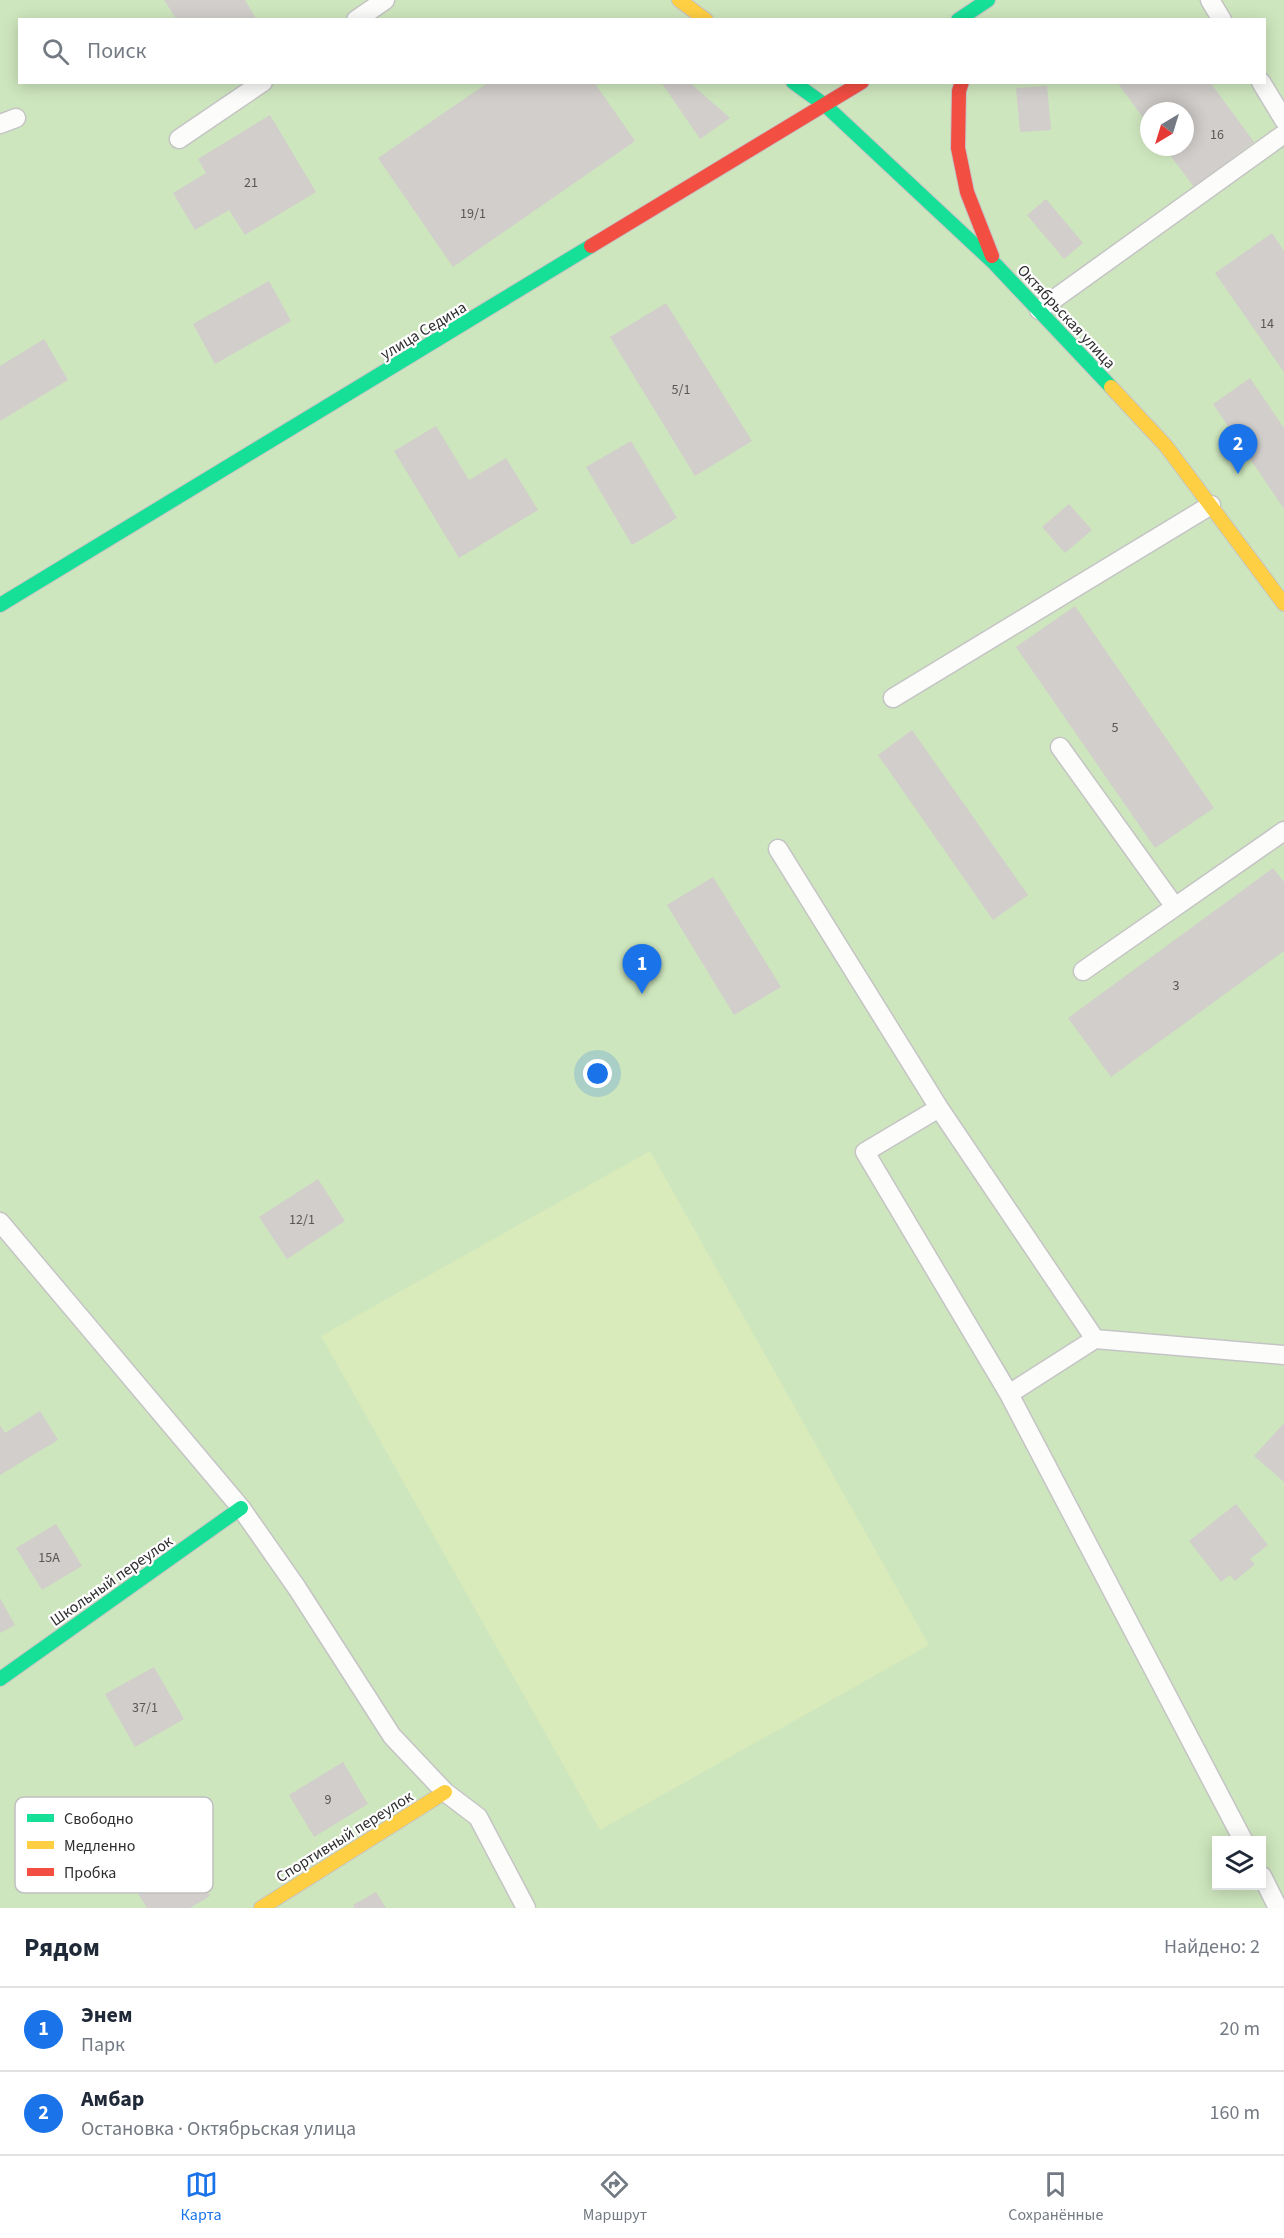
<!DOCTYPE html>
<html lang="ru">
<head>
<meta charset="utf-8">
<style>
	:root { --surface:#fff; --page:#f6f6f7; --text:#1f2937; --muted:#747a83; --line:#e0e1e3; --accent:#1a73e8 }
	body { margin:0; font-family:"Source Sans 3",sans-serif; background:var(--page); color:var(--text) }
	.controls { position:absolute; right:18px; bottom:18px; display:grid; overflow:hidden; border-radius:0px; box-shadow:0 3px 15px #0003 }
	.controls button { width:54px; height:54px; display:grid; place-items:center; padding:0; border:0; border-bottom:2px solid var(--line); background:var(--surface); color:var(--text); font:30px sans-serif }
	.compass { position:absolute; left:1140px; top:102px; width:54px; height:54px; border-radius:50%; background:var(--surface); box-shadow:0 3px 15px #0003; rotate:218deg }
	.you { position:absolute; left:598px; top:1074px; width:21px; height:21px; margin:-15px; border:4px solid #fff; border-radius:50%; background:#1a73e8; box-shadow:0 0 0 9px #1a73e833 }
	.badge { display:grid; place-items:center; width:39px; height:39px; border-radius:50%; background:var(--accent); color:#fff; font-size:20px; font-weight:700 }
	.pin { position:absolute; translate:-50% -50px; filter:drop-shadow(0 2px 3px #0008) }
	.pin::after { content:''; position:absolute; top:32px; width:21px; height:18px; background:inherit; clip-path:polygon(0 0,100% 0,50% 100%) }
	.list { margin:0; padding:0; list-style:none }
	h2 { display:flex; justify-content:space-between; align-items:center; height:78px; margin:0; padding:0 24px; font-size:26px }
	h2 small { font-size:20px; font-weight:400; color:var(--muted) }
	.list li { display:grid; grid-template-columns:39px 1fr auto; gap:18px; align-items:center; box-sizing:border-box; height:84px; padding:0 24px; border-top:2px solid var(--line) }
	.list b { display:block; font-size:22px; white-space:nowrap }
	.list p { margin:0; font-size:20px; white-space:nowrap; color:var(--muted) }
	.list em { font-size:20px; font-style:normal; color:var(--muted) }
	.icon { flex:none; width:33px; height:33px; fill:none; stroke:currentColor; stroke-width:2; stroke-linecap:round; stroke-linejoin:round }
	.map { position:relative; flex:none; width:1284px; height:1908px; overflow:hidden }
	.search { position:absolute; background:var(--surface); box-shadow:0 3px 15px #0003; left:18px; right:18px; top:18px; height:66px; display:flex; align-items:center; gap:15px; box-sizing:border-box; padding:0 21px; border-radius:0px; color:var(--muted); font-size:22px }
	.sheet { height:246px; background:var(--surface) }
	nav { display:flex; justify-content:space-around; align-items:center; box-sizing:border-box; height:84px; border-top:2px solid var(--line); background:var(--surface); font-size:16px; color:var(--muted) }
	nav a { display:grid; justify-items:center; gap:3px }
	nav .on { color:var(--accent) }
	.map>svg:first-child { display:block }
</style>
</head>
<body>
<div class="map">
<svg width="1284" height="1908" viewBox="0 0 1284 1908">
	<rect width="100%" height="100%" fill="#ece8e4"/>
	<path fill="#cee6be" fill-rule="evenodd" d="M0,0H1284V1908H0ZM20,20H1264V82H20ZM1149,111H1185V147H1149ZM1216,1840H1262V1886H1216Z"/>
	<path fill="#d9eabb" d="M650,1151L929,1645L600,1830L321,1336Z"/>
	<path fill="#d1cecb" d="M164,0H245L257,20H177Z
		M489,82H594L635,141L453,267L378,158Z
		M661,82H689L730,118L700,139Z
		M1117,82H1210L1254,142L1194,187L1164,147H1185V111H1149V126Z
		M1047,86L1051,130L1020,132L1016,88Z
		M270,115L316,192L245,235L229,210L195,230L173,193L206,173L198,159Z
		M1046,199L1083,243L1064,259L1027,215Z
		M1272,233L1284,251V372L1215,273Z
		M269,281L291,321L215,364L193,324Z
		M666,303L752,441L695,476L610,337Z
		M44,339L68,380L0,421V366Z
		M1250,378L1284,428V509L1213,404Z
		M436,426L469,480L506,458L538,510L459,558L394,451Z
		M631,441L677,518L632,545L586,467Z
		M1069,504L1092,530L1065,553L1042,527Z
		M1075,606L1214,808L1155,848L1016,647Z
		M912,730L1028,895L993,920L878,755Z
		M1273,868L1284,882V951L1111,1077L1068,1018Z
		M713,877L781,987L734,1015L667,905Z
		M318,1179L345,1221L287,1259L259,1217Z
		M40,1411L58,1440L0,1475V1425L5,1433Z
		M1284,1423V1482L1254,1456Z
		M1236,1504L1268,1545L1250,1559L1255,1564L1235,1581L1230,1575L1221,1582L1189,1541Z
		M56,1524L82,1566L42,1590L16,1548Z
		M0,1598L15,1625L0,1633Z
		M154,1667L184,1719L135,1747L105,1694Z
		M343,1762L368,1804L314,1837L289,1795Z
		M165,1823L210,1896L190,1908H147L114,1855Z
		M376,1892L386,1908H355L353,1905Z"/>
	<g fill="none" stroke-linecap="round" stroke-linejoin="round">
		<defs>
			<path id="lane" d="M1210,0L1222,20
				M356,20L385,0
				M1261,82L1284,120
				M0,124L16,118
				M179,139L263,82
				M1039,310L1284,134
				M893,698L1211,505
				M1060,747L1175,907
				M778,849L939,1108L1095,1339
				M1083,971L1284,831
				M939,1108L865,1152L1009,1394
				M0,1222L241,1508L297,1588L392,1736L445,1792L478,1817L526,1908
				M1243,1840L1009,1394L1095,1339L1284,1355
				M1262,1876L1277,1906"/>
			<path id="fast" d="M958,20L988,0
				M793,82L826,106L994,263L1111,387
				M0,605L591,246
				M0,1679L241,1508"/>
			<path id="slow" d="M679,0L706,20
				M1111,387L1166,446L1284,604
				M261,1908L445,1792"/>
			<path id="jam" d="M962,82L959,91L958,148L967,192L992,256
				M591,246L862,82"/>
		</defs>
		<use href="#lane" stroke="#c5c4c5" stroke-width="21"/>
		<use href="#fast" stroke="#c5c4c5" stroke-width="16"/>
		<use href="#slow" stroke="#c5c4c5" stroke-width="16"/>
		<use href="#jam" stroke="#c5c4c5" stroke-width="16"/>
		<use href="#lane" stroke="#fcfcfb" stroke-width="18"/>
		<use href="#fast" stroke="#16e098" stroke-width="14"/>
		<use href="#slow" stroke="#ffcf43" stroke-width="14"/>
		<use href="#jam" stroke="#f24e42" stroke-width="14"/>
	</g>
	<g text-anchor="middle" stroke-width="4.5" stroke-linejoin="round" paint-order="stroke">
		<g font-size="14" fill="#585857">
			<text x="1217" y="139">16</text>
			<text x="251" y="187">21</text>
			<text x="473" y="218">19/1</text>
			<text x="1267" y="328">14</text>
			<text x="681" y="394">5/1</text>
			<text x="1115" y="732">5</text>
			<text x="1176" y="990">3</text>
			<text x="302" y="1224">12/1</text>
			<text x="49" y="1562">15А</text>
			<text x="145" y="1712">37/1</text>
			<text x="328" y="1804">9</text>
		</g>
		<g font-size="16" fill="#2e2e2e" stroke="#fff">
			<text transform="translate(1067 316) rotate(47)" y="6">Октябрьская улица</text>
			<text transform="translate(423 330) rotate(-31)" y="6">улица Седина</text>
			<text transform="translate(111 1580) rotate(-35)" y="6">Школьный переулок</text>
			<text transform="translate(344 1836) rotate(-32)" y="6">Спортивный переулок</text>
		</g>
	</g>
	<rect x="15" y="1797" width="198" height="96" rx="9" fill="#fff" stroke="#c0c0c0" stroke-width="1.5"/>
	<rect x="27" y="1814" width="27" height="8" fill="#16e098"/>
	<rect x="27" y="1841" width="27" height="8" fill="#ffcf43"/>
	<rect x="27" y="1868" width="27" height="8" fill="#f24e42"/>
	<g font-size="16" fill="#2e2e2e">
		<text x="64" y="1824">Свободно</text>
		<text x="64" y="1851">Медленно</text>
		<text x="64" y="1878">Пробка</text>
	</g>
</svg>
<div class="controls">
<button><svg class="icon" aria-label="layers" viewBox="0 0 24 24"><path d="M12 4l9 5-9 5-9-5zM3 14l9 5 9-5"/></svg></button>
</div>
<svg class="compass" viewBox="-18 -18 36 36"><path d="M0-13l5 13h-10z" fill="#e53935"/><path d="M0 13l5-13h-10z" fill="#747a83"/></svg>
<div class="you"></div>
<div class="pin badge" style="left:642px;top:994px">1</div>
<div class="pin badge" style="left:1238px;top:474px">2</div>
<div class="search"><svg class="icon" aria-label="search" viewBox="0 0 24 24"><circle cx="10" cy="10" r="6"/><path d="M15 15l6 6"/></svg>Поиск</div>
</div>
<section class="sheet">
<h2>Рядом<small>Найдено: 2</small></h2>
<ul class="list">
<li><span class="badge">1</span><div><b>Энем</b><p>Парк</p></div><em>20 m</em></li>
<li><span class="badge">2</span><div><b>Амбар</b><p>Остановка · Октябрьская улица</p></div><em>160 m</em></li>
</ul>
</section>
<nav>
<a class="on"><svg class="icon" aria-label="map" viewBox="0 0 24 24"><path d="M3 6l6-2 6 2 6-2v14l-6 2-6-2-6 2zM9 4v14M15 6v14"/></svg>Карта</a>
<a><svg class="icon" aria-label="directions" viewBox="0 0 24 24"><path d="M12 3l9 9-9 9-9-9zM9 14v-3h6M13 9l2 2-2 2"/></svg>Маршрут</a>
<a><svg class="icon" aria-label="saved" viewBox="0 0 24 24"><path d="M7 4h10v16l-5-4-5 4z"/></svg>Сохранённые</a>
</nav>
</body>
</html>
